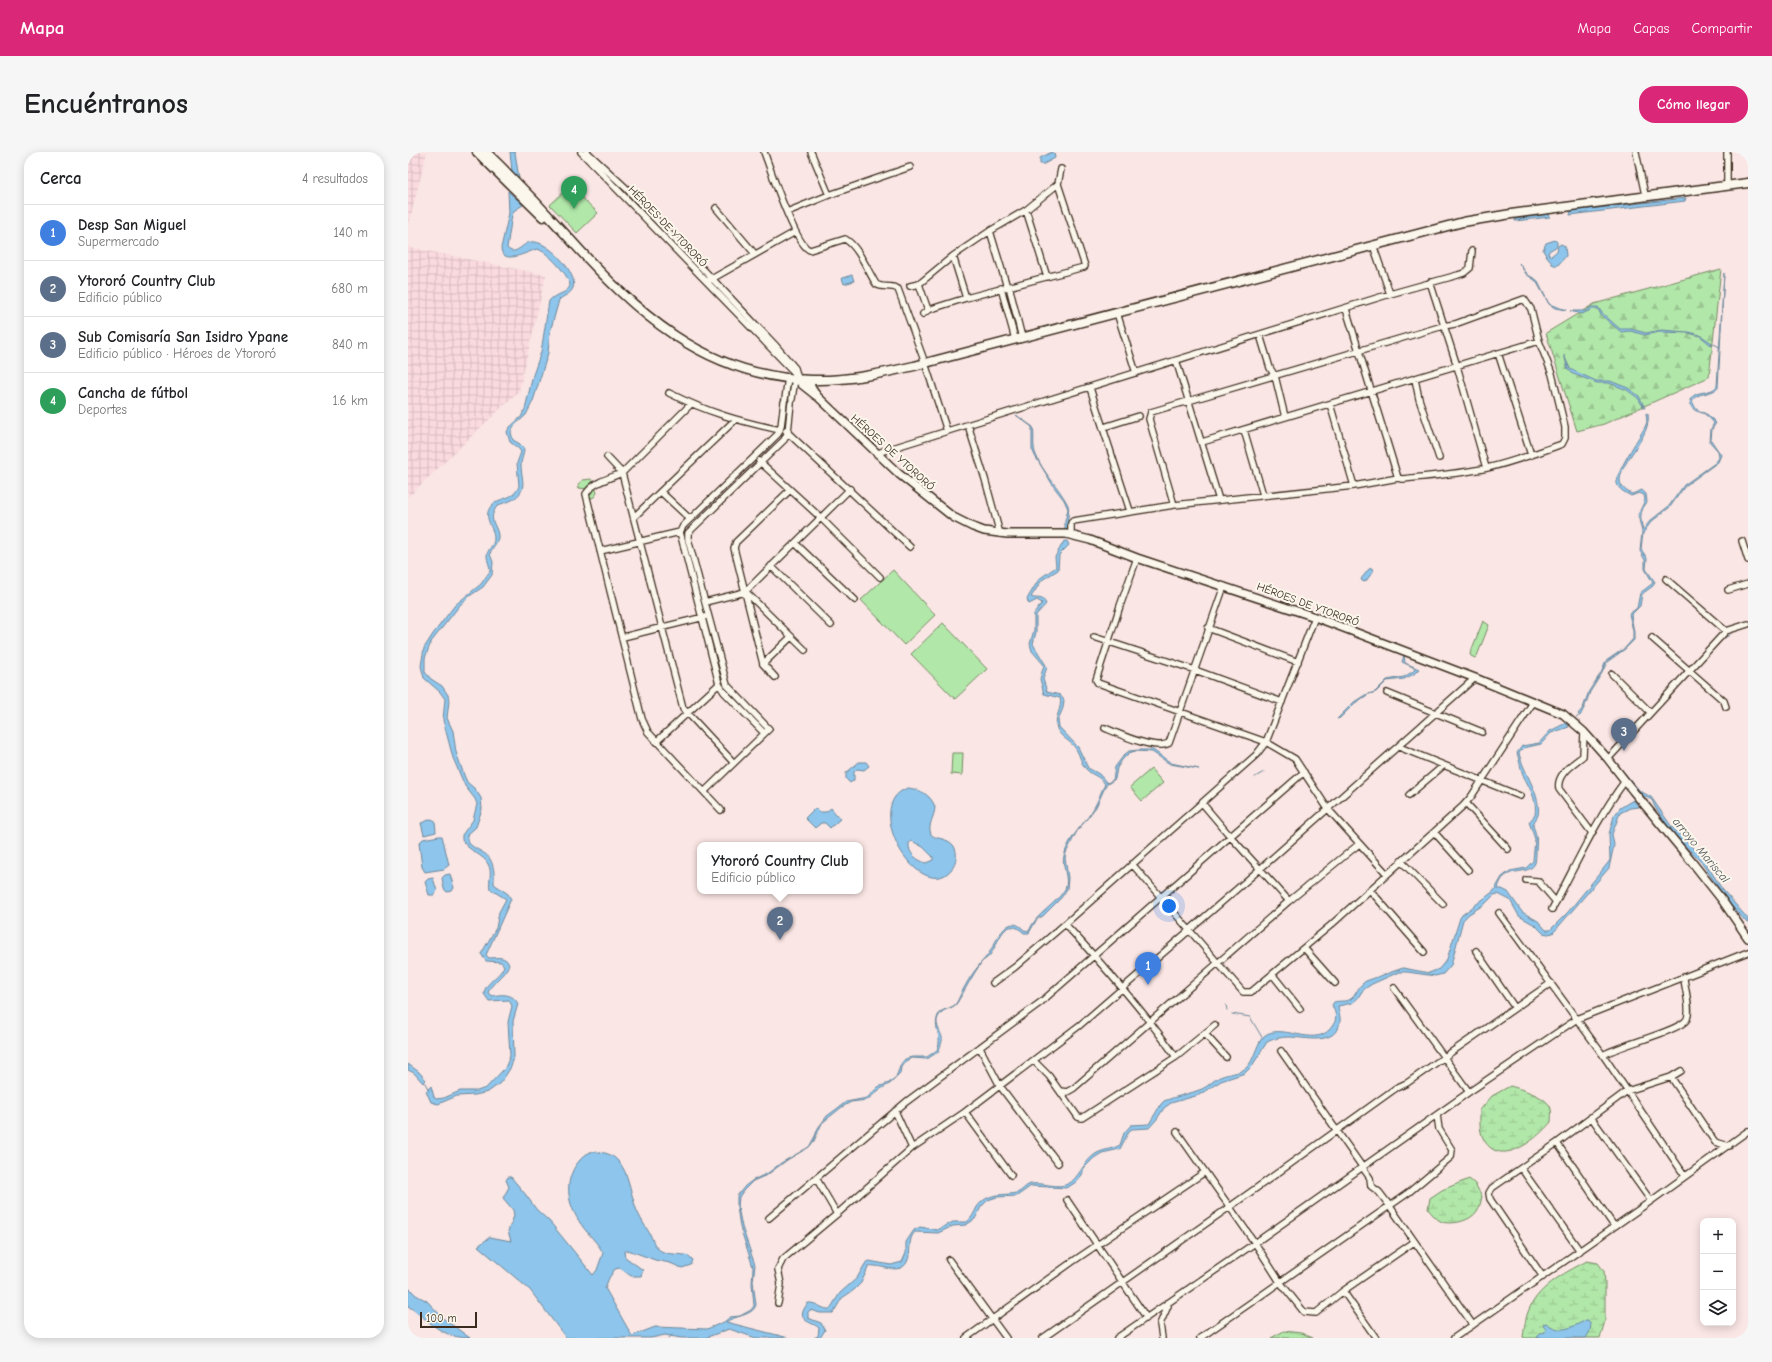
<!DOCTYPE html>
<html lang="es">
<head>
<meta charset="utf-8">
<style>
	:root { --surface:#fff; --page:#f6f6f6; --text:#202124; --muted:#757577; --line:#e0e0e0; --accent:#db2777 }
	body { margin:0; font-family:"Comic Neue",sans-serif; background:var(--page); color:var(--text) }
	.controls { position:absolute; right:12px; bottom:12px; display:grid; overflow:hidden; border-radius:8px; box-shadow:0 2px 10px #0003 }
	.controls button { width:36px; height:36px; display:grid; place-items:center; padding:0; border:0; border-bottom:1px solid var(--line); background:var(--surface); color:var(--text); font:20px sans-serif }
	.scale { position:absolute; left:12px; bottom:10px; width:57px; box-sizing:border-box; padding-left:4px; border:2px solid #3b2a1e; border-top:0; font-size:11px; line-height:14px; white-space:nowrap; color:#3b2a1e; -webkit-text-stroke:3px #fbf7ec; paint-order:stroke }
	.you { position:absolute; left:761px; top:754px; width:14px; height:14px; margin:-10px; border:3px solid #fff; border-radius:50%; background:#1a73e8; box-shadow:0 0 0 6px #1a73e833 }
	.badge { display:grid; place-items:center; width:26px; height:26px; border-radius:50%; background:var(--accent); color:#fff; font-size:13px; font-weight:700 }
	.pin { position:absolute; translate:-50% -33px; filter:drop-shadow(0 1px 2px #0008) }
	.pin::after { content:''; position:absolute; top:21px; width:14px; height:12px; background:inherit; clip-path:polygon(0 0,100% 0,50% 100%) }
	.popup { position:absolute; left:289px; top:690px; width:166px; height:52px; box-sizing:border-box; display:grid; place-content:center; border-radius:8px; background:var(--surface); filter:drop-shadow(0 1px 3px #0005); font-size:13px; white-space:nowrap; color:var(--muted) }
	.popup b { font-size:15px; color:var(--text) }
	.popup::after { content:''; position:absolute; left:50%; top:100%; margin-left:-8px; border:8px solid transparent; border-top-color:var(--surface) }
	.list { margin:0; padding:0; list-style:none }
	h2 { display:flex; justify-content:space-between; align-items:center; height:52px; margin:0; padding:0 16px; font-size:17px }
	h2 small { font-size:13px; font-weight:400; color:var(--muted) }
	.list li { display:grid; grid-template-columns:26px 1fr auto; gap:12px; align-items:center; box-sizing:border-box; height:56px; padding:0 16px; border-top:1px solid var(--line) }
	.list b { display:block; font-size:15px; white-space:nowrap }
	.list p { margin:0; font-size:13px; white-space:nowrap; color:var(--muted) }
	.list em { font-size:13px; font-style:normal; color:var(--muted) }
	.icon { flex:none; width:22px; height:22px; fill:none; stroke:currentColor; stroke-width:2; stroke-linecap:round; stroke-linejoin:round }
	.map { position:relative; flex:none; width:1340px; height:1186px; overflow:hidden; border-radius:16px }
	header { display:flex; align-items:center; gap:24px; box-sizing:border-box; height:56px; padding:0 20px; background:var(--accent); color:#fff }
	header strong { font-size:19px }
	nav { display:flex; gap:22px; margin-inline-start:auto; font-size:14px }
	.intro { display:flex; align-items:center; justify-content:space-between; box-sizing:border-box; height:96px; padding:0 24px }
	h1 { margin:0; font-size:28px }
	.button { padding:10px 18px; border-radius:16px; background:var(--accent); color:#fff; font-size:14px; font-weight:700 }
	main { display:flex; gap:24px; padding:0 24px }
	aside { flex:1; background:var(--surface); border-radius:16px; box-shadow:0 2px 10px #0003 }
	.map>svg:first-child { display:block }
</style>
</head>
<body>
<header>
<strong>Mapa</strong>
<nav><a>Mapa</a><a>Capas</a><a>Compartir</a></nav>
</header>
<div class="intro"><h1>Encuéntranos</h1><a class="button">Cómo llegar</a></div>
<main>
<aside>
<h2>Cerca<small>4 resultados</small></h2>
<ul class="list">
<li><span class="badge" style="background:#3f7fe0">1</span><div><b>Desp San Miguel</b><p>Supermercado</p></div><em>140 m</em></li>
<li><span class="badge" style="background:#5c6f8a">2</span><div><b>Ytororó Country Club</b><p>Edificio público</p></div><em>680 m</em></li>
<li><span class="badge" style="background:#5c6f8a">3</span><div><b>Sub Comisaría San Isidro Ypane</b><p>Edificio público · Héroes de Ytororó</p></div><em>840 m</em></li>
<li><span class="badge" style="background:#2e9e5b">4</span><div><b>Cancha de fútbol</b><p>Deportes</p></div><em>1.6 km</em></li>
</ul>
</aside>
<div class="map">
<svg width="1340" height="1186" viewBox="0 0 1340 1186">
	<defs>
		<pattern id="industrial-grid" width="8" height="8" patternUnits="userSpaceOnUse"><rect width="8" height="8" fill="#fadadf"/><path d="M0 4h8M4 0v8" fill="none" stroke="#d7bbbf"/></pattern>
		<pattern id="forest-firs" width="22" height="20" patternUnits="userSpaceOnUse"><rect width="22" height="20" fill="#b1e7a9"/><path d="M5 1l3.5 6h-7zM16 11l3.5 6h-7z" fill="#99c691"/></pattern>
		<pattern id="wetland-marsh" width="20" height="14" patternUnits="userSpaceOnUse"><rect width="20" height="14" fill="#b1e7a9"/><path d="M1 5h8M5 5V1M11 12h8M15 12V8" fill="none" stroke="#99c691"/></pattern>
	</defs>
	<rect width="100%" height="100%" fill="#fae6e4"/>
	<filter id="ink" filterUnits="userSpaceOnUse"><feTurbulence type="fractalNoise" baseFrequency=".025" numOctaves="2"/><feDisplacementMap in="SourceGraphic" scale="8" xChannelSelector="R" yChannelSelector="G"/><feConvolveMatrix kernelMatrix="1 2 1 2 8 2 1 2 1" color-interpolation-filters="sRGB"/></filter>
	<g filter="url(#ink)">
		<path fill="url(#industrial-grid)" d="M0,0H19L0,74Z
			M0,95L138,123L111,239L0,345Z"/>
		<path fill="#b1e7a9" stroke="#768864" d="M162,34L190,61L169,81L142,53Z
			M485,418L527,463L496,493L453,448Z
			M1075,469L1081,473L1069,504L1067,506L1063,504L1062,502Z
			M535,471L579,517L547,547L503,502Z
			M544,601H555L554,623L543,622Z
			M743,617L755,631L734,649L722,635Z"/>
		<path fill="url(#forest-firs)" stroke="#768864" d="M1313,117L1301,225L1196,272L1169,279L1138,181L1186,152Z
			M183,327L186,331L189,341L186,345L181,347L180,337L171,336L170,332L175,328Z"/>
		<path fill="url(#wetland-marsh)" stroke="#768864" d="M1102,934C1113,937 1141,945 1143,957C1144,961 1143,966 1143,970C1128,988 1091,1018 1075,986C1071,978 1072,966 1072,958L1084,944Z
			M1061,1027L1067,1032L1074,1044C1073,1049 1072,1055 1069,1059C1063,1069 1045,1073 1034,1070C1028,1067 1024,1062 1020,1057L1022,1046L1034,1038Z
			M1179,1109L1190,1111L1196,1119L1197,1131V1169L1192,1186H1116L1115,1185C1116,1178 1117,1170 1119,1163C1127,1136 1156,1121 1179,1109Z
			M876,1179L893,1181L905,1186H863Z"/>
		<path fill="#8dc5ec" stroke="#6c879a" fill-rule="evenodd" d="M102,0H107L111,27L104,20Z
			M644,0L646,1L647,6L636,12H632V6Z
			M100,39L115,53L107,58L104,63L99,96C108,105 114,91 123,90C139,87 171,122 165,136C162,143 156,143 151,148L142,180L140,201L125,249L118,263L107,273L103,280L105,288L112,292L116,297C116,303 113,308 113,312C113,327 121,338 104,348C97,352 90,350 86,359C81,369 89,374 90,383C91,391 84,394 82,402L85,410L84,423L75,435L63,443L52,453L23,490L17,506V520L23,527L34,534L40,543L41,549L39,566L45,579L48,600L56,623L59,630L67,637L73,646L74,657L68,675L59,683C58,697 76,697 82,707C87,716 86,723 86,732L100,742L103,747L78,803L81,806C89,806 98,803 101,813C96,824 82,832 80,841L84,844C94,842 105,841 110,852L105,869L106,905L103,915L96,926L91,932L80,940L67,943L49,944L30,952L23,950L18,939L23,934L26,945L28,947L36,946L52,939H69L78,936L97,916L102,904L100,870L104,854L101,848L81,849L76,842C76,831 92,825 96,814L93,810L78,809L73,802L88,776L91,760L98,747L82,737C80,728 85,721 80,712C76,703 60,699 54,688V683L65,668L69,652L67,647L57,634L45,606L35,568L37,547L32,540L16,526L13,514L16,496L25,482L47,453L73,432L82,419C82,413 79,409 79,404C79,397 86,394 86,387C86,374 73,365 84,353C93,344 105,349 111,334L109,311L113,300L111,297L102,290L99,280L101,276L113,265L117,257L125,223L133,200L141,149C147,141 158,143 162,134C162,124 139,99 129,97C119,100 94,114 93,96L101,61Z
			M1278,46L1277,49L1162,63L1163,59Z
			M1141,62L1142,65L1107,69V67Z
			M1147,88L1149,90V94L1141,99L1140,102L1143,104L1149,99L1150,94L1153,92L1157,94L1158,104L1149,114L1144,112C1142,106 1137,104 1135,98L1138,91Z
			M1111,111L1120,123L1129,128L1141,152L1158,158L1147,156L1141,152L1128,129L1118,122Z
			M1316,121L1310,236C1303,243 1288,240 1284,249L1288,257L1300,263L1308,271L1304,277L1303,288L1313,303L1310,310L1277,334L1262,355L1243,370L1235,381L1233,397L1239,406L1238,417L1247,430L1245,434L1234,442L1232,454L1223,463L1226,480V488L1217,497L1199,510L1194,521L1182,540L1177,554L1172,564L1170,562L1175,556L1181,539L1193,521L1198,509L1217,496L1225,487V479L1221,462L1229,456L1232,441L1245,431L1237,417V408L1232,399L1234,380L1230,363L1237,348L1236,343L1231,341L1223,344C1218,341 1211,338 1209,332C1207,321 1231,286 1237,275L1239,270L1238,261L1240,262C1244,284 1213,308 1212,328C1212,335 1219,340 1224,342L1234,338L1238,342L1239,350C1231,361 1232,365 1235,378L1242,369L1261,354L1276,333L1307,311L1311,306L1310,299L1302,290L1303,277L1306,271C1304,269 1301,265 1298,263C1291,258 1284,262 1282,248C1287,237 1303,243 1309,234Z
			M444,123L446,129L436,132L434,126Z
			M1184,155H1190L1194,161L1212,177H1223L1238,181L1253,178L1281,180L1292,183L1304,191L1303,193L1292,184L1280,181L1252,180L1237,183L1222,179L1213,180L1193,163L1190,157H1185L1174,162L1162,159H1177Z
			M1156,203L1162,217L1188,229H1202L1220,236L1231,244L1237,256H1236L1230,246L1219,238L1201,231H1189L1165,222L1160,217Z
			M608,263L625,275C627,285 624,294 628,303C635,321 651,335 660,353C662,361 658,369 660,379H657V369L660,357L656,348L646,335L627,304L624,297V275Z
			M656,389H659L661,393L651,403L650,418L634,428L623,445C629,448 634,443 638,452L628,463V480L625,492L639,515L635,527L639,540L652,543L656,548L655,556L650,568L651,575L670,595L680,616L691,622L699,631L705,628L707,615L716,603L721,599L731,598H745L763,611L791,617L762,612L744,600L727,599L721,601L714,608L709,616L707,627L698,633L688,655L669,679L658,701L657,706L660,726L659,737L653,746L635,764L629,767L621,781H616C596,762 591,791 582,803C579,807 575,808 573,811C564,824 557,838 549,851C545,857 537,856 533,861C525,870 531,876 534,885C535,889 532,896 530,900L519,907L504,906L498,909L493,915L492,922L483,931L471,938L459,948L443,950L434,955L414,971L406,989L401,995L379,1008L359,1023L345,1029L335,1039L331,1045L330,1055L334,1075L347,1113L345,1129L348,1153C345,1164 325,1164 318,1170L381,1186H348L321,1177L297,1186H273L257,1183L243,1186H158L122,1138L70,1094L82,1085L103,1089L100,1079L106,1064L105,1058L95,1046L101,1035L98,1028L100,1025H103L118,1043L128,1057L142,1070L185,1123L189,1118L195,1101C191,1093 185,1087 179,1080C163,1061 153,1036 168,1013C172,1008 177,1001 184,1000C196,1000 203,1001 211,1010C220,1021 222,1037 226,1050C229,1062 236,1072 242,1082C244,1086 246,1093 249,1096C257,1104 271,1101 281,1104L285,1108L283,1113L274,1116L262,1111L247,1108L220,1098L216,1100L217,1105L235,1118L233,1124H223L212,1116L207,1117L201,1126L197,1136L224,1184L247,1175L299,1177L316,1170L322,1165L332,1164L343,1158L346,1154L344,1132L345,1115L332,1075L329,1055V1044L337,1034L345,1028L360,1021L373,1011L401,995L407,984L410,976L419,964L438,950L459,946L470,935L481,931L488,925L493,912L497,907L504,905H519L529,898C536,883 523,877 531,861C536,856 545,857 549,850C551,846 553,841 556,836C562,824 570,814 579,804C587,794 598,758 616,778L621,779C628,761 647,754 657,737C662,727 653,714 656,704C661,683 678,672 687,654C691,647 693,639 697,632C691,623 684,624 678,617C673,612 672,603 668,597C663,589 653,586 649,577C645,566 655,556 652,546L636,542L632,527L636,513L624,499L622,492L626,478V462L634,451L629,448L621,452L619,447L631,427L648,415L647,405Z
			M964,416L965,420L957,430L954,429L953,427L961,417Z
			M996,503L997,511L1011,517L1006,522L996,527L979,529L968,540L961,542L947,551L932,566L929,567L946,550L957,543L967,540L979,528L996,525L1007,518L1005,515L994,510Z
			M1158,571L1161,575L1143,581L1133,592L1116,596L1111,601C1115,620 1134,644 1130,663C1129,667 1125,669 1125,674C1129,683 1129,689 1128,698C1128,702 1128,707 1127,711C1121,726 1095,711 1090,737H1094L1100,740L1114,760L1130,769L1138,778H1142L1160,760L1200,711L1202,708L1201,682L1206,664L1212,656L1225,648L1231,655L1222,656L1212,661L1204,682L1206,693L1201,716L1145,781L1140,782L1135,781L1127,773L1111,764L1102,748L1090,742L1086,743L1077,752L1061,762L1055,768L1043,813L1035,822L1027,824L999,820H991L964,832L955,838L949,847L944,851L930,854C930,859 933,864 932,870C927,895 897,885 880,885C873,885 865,887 859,890L844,914L837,921L813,929L791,943L763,951L756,956L749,967L741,976L724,977L721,979L712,997L694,1001L686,1006L676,1016L674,1023L668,1030L659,1036L623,1034L609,1044L589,1045L580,1048L573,1055L567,1067L558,1073L545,1074L530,1081L507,1080C499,1087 504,1101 499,1110C492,1124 472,1112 461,1114L453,1131L446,1138L434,1146L425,1161H412L402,1158L400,1160V1166L413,1171L417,1178L412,1186H406L410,1184L411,1176C404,1169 385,1170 400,1151C409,1150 414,1158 422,1157L432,1141L449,1126L457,1112L461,1109L483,1113L494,1110L498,1101V1090L506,1078L512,1075L529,1078L545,1070H559C564,1066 566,1061 569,1055C580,1040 593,1044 608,1041C614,1040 617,1033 623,1032C635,1030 649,1037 660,1032C670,1027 675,1011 686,1003C694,997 703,998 712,993L716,981L723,973L741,972L753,952L756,949C768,944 782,942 794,937C801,934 805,928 812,925C821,921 830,922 838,916C847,909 849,886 859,882C878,872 910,898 925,873C930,866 927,860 924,853L926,850C932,848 940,851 945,845C950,839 950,834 958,829L995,816L1021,821L1031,817L1039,807L1052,766L1054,763L1086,739L1094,725L1102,719L1118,716L1125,709L1127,687L1121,670L1127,663C1129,650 1124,640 1118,629C1113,621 1112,610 1109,601L1114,594L1131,591L1142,579Z
			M451,610H458L461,614L456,618L449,617L446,620V628L442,631L438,627V621Z
			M1208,611L1232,639L1243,645L1264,675L1294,705L1314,737L1340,767V772L1321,751L1293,710L1263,679L1247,655L1244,648L1232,642Z
			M500,636C512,637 523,643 527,655C527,664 519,673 523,682C526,689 551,683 548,707C547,714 543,719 537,723C503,741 455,650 500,636ZM504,689L515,695L525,705V708L518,711C509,708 500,702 501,691Z
			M407,656L411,660H418L423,656L432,667L422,676L417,671H413L407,676L397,666Z
			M24,667L27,669L28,680L16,683L13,671Z
			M31,684H34L35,688L41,713L36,717L17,720L14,715L11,691L15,687Z
			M42,722L46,736L44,739L39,740L36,737L34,726L37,723Z
			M25,726L29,739L26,743H21L17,730L20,727Z
			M0,912L11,920L18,928L15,931L6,921L0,918Z
			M0,1135L8,1143L19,1149L36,1167L62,1186C33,1186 22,1169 0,1154Z
			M1178,1168H1180C1185,1174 1182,1180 1178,1186H1129L1132,1181L1137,1180L1138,1178L1135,1172L1138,1171C1141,1173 1144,1175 1147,1176C1156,1180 1169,1173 1178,1168Z"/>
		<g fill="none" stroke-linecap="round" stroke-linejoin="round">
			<path stroke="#6c879a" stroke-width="1" d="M1303,191L1310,194L1312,197
				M1316,486L1322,483
				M1168,566L1171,564
				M847,625L856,620
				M818,853L819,858
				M824,862L842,865L855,887
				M16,929L21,939
				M261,1186L264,1183"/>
			<defs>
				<path id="minor" d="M173,0L388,222
					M179,0L219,37L368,194L387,216L390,227
					M356,0C362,16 388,95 402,98L437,87C450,94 460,119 468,132C475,137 482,132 490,137L517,211L539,279
					M1228,0L1237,43
					M1319,0V33
					M421,43L502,15
					M308,56L347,102
					M618,58L639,125
					M379,60L421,43L403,0
					M582,79L599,135
					M965,93L982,142
					M545,104L558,146
					M300,129L387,80
					M1022,130L1049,214L1078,316
					M511,132L520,158
					M502,134L511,132L545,104L582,79L618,58L650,32L653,17
					M601,134L614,186
					M593,136L607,187
					M938,157L990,326
					M709,161L728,221
					M515,162L520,158L558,146L676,115L677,114L650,32
					M852,183L862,216L867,224L877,265
					M1090,201L1123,303
					M768,208L811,348
					M1007,227L1011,247L1031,306
					M682,236L722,359
					M261,241C299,260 330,269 372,278
					M377,247L380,225
					M384,247L387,226
					M283,252L214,321L275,556L326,611
					M922,252L946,334
					M560,273L577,327L592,382
					M696,275L731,264
					M836,278L855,343
					M378,279L502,395
					M794,290L1131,189
					M469,302L475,299L982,142L1050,123L1056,121L1062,116L1064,99
					M199,305L214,321C202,326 185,330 178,342L234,567L240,580L313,658
					M351,309L413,366L472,425
					M253,340L282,367
					M226,365L327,268
					M663,383V371L665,369L766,353L946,334L990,326L994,327C1022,324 1051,322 1079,316C1105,310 1129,301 1154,292L1157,286V275L1144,222L1131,189L1123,157L1116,147L1047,172L1035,174L743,260L741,267L766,353
					M1334,389L1340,408
					M387,391L447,448
					M192,399L272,380
					M729,406L712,454L688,528L690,531L858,590L887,607L920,657L979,722
					M363,414L423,473
					M1258,427L1318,479
					M1320,438L1340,432
					M338,440L397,498
					M297,450L337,440L442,337
					M800,476L890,510
					M215,485L296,465
					M686,485L787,518L874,550
					M1244,486L1316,549L1318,555
					M355,512L383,485
					M1204,522L1242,560
					M367,525L355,512L326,396L328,390L382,338
					M979,541L1074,580
					M697,576C711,582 747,599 761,591L816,434
					M1176,580L1175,604C1165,612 1148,622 1151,637L1184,681
					M356,581L316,540L311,532L272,380L275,374L370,282L373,274L376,250
					M248,590L311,532
					M991,595L1112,644
					M1200,607L1318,479L1340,472
					M296,640L361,577L319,533L280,387V381L376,288L380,280L383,251
					M1001,643L1035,614
					M1058,651L1100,697
					M1026,680L1060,718
					M993,709L1035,752
					M724,712L835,840H843L923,773L1055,654L1063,645L1126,549
					M1118,728L1130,729L1148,750
					M962,738L1016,800
					M881,749L951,692
					M1144,757C1167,715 1187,669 1217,629
					M1091,761L1195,903L1277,1024
					M657,772C697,815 735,858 768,905
					M896,796L927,831
					M1068,799L1107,856
					M864,822L892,857
					M585,831L607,815L657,772L848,603L858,590L907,465
					M986,836L1061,940
					M797,882L818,905
					M572,896L592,934L650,1011
					M873,899L962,1026L963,1034L971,1040L981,1053L1065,1173
					M1195,903C1211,893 1273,879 1279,867C1283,858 1277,836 1276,827
					M626,909L641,924L670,965L674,966L768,905L807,873
					M1263,925L1307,990L1321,994
					M652,939L659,940L666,936L881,749L822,684L794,651
					M487,959L504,996
					M557,960L603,1023
					M1183,965L1243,1049
					M769,980L847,1091L872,1130L896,1160L908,1161L935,1139L1006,1090
					M1149,991L1206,1074
					M1113,1016L1172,1099
					M408,1026L429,1062
					M659,1048L738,1165
					M361,1066L498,950L633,850L896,620
					M541,1108L598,1186
					M1135,1125L1082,1047L1081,1041L1084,1036L1149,991L1219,939L1263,925L1273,919
					M935,1139L968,1186
					M370,1151L373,1132L370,1117L375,1107L429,1062L504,996L557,960L672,873L852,717L1067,526
					M558,1186L664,1110L797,1020
					M635,1186L857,1030L988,936L999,931L1143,831
					M709,1186L847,1091L1061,940L1169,867L1340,800
					M754,1186L752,1172L760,1154L759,1151
					M792,1186L1000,1041L1043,1005L1044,998L1031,977L1029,963
					M1046,1186L1243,1049L1340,979"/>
				<path id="major" d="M402,228L403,235L408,243L491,322L545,365L565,375L576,379L599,382H658L682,388L729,406L907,465L1067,526L1155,562L1176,580L1200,607L1225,639L1284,710L1314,748L1340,786"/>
				<path id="highway" d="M69,0L135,65
					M78,0C106,27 134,56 160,85C227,160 296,225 404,228C438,229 472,222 506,214L1055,70L1103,62L1340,31
					M390,227L394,232L408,243"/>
			</defs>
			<use href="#minor" stroke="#3b2a1e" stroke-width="8"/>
			<use href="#major" stroke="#3b2a1e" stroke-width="10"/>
			<use href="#highway" stroke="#3b2a1e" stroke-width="11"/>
			<use href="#minor" stroke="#fbf7ec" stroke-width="5.5"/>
			<use href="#major" stroke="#fbf7ec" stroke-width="7"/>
			<use href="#highway" stroke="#fbf7ec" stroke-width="8"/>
		</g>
	</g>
	<g text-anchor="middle" stroke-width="4" stroke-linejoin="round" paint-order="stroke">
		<g font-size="11" fill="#3b2a1e" stroke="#fbf7ec">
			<text transform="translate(260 74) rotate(46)" y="4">HÉROES DE YTORORÓ</text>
			<text transform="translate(485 300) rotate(42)" y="4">HÉROES DE YTORORÓ</text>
			<text transform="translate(900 452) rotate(20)" y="4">HÉROES DE YTORORÓ</text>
		</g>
		<g font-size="12" font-style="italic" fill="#54585c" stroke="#fbf7ec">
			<text transform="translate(1293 698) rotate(50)" y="4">arroyo Mariscal</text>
		</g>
	</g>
</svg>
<div class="controls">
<button>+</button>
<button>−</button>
<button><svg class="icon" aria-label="layers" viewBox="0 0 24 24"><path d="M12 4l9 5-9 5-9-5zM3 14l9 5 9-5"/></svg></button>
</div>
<div class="scale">100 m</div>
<div class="you"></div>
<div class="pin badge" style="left:740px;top:833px;background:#3f7fe0">1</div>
<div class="pin badge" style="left:372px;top:788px;background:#5c6f8a">2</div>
<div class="popup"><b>Ytororó Country Club</b>Edificio público</div>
<div class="pin badge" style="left:1216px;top:599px;background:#5c6f8a">3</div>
<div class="pin badge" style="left:166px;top:57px;background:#2e9e5b">4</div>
</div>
</main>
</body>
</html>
